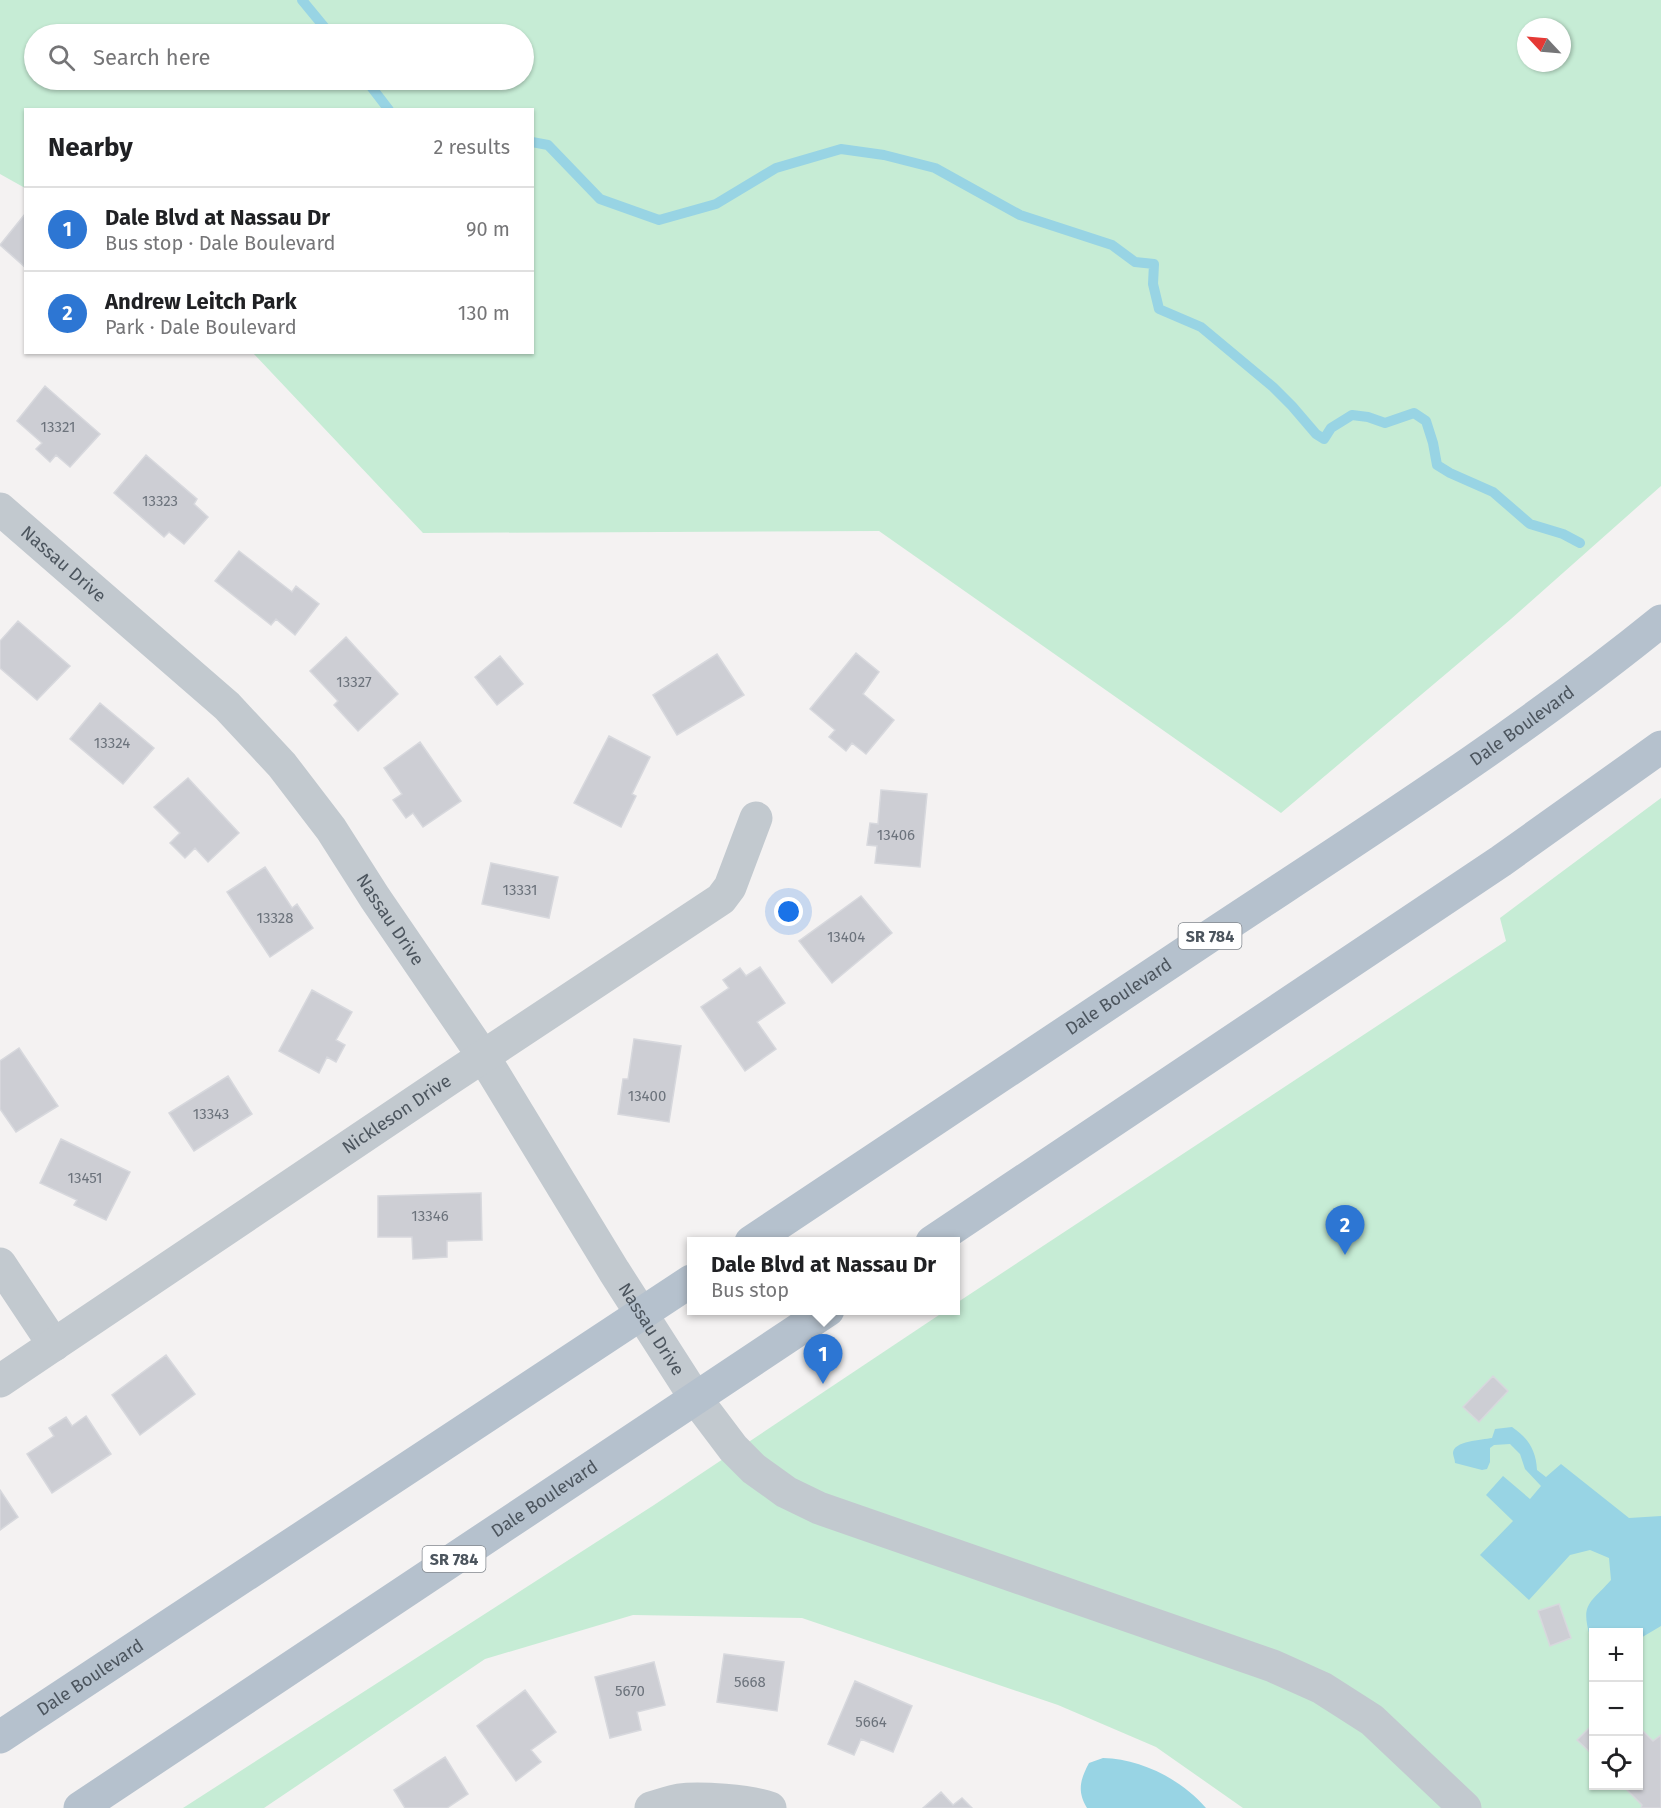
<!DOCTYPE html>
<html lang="en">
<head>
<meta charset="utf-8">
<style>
	:root { --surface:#fff; --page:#f6f6f6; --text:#202124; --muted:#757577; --line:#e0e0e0; --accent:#2d76d3 }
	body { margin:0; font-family:"Fira Sans",sans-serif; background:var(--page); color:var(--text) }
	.controls { position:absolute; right:18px; bottom:18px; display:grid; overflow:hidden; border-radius:0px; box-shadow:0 2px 4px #0004 }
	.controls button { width:54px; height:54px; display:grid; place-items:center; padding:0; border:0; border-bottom:2px solid var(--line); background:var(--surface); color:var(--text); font:30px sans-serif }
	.compass { position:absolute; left:1517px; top:18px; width:54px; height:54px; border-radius:50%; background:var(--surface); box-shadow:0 2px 4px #0004; rotate:296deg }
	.you { position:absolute; left:789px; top:912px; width:21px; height:21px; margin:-15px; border:4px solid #fff; border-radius:50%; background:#1a73e8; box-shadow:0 0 0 9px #1a73e833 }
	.badge { display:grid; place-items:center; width:39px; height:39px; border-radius:50%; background:var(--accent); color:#fff; font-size:20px; font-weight:700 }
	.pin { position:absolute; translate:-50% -50px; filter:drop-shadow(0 2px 3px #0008) }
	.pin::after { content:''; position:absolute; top:32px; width:21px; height:18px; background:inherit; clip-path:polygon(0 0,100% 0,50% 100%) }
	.popup { position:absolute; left:687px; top:1237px; width:273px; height:78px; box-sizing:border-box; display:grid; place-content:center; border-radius:0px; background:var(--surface); filter:drop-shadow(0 2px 4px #0005); font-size:20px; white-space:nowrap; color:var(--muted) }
	.popup b { font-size:22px; color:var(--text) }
	.popup::after { content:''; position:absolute; left:50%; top:100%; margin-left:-12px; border:12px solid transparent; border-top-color:var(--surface) }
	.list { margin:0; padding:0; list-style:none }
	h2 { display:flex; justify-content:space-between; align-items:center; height:78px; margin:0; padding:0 24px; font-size:26px }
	h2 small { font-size:20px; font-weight:400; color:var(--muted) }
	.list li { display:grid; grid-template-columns:39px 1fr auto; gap:18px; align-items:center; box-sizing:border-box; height:84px; padding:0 24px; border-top:2px solid var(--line) }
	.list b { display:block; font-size:22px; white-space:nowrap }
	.list p { margin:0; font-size:20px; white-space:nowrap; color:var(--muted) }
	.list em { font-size:20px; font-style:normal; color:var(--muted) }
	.icon { flex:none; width:33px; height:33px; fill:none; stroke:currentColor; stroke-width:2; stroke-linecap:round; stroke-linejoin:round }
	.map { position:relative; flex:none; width:1661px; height:1808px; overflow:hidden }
	.search { position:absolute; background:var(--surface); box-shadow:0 2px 4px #0004; left:24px; top:24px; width:510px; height:66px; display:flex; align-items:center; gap:15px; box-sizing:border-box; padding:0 21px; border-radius:33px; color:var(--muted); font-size:22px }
	.panel { position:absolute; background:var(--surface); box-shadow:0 2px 4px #0004; left:24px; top:108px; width:510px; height:246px; border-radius:0px }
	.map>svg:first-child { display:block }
</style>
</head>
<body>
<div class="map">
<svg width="1661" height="1808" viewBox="0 0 1661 1808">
	<rect width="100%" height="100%" fill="#f4f2f2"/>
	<path fill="#c6ecd5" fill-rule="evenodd" d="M0,0H1661V486L1511,619L1281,813L879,531L423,533L253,353L532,352V110H26L25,188L0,174ZM1526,27H1562V63H1526ZM524,34V80H34V34Z
		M1661,798V1808H1243L1156,1747L1058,1705L802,1618L633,1615L485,1659L264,1808H183L654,1505L945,1311L955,1310V1304L1506,941L1500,918ZM1594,1632H1638V1786H1594Z"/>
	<path fill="#98d4e4" d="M1512,1427C1528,1438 1536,1450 1537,1470L1546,1477L1561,1464L1629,1518L1661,1516V1626L1639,1639L1638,1632H1594L1593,1637L1590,1636C1580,1603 1591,1603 1611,1580L1609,1558L1590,1550L1570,1555L1529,1600L1480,1555L1513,1521L1486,1495L1503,1476L1530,1499L1541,1486L1525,1469L1520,1454L1510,1444L1494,1445L1490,1448V1462L1487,1469L1482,1470L1455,1463C1455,1459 1453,1456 1453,1453C1453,1441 1482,1440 1492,1438L1495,1429Z
		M1103,1758C1141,1759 1181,1779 1206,1808H1087C1077,1791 1080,1780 1089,1763Z"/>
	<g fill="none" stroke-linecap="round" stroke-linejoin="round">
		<path stroke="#98d4e4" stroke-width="10" d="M302,0L330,34
			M366,80L389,110
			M532,142L548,145L600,199L659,220L716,204L776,168L841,149L884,155L935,168L1020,215L1112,245L1135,262L1154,264L1153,284L1159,309L1201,327L1273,387L1292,406L1316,434L1324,439L1331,428L1352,415L1368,417L1385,423L1414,413L1426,421L1433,443L1437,465L1450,473L1493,492L1530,524L1563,534L1580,543"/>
	</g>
	<path fill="#cdced4" stroke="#d7d8dd" stroke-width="1.5" d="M25,214H26V268L0,245Z
		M45,386L100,434L70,467L56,455L50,462L36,449L42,443L17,421Z
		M146,455L197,499L194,504L208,517L184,544L169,532L164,537L114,493Z
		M239,551L292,592L296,586L319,604L295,635L276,619L271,625L215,581Z
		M18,621L70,666L37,700L0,668V641Z
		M346,637L398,694L358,731L334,705L338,701L310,671Z
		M856,653L879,672L863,694L894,720L866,754L852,743L846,751L829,737L835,730L810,709Z
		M717,654L744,695L677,735L653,695Z
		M500,656L523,684L497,705L475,677Z
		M100,703L154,748L123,784L70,739Z
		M609,736L650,757L632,794L636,796L621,827L574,803Z
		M420,742L461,801L423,827L413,813L406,818L393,800L402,794L384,768Z
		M188,778L239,833L208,862L195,848L185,858L170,843L180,833L154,807Z
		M881,790L927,794L920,867L875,863L877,846L867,845L870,823L878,824Z
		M491,863L558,877L549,918L482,904Z
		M265,867L292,908L297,904L313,928L270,957L227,892Z
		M861,896L892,933L832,983L799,941Z
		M760,967L785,1003L757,1022L776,1049L745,1071L701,1007L729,988L723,980L740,968L746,976Z
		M312,990L352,1012L336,1040L345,1045L336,1062L327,1057L319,1073L279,1051Z
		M634,1039L681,1046L669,1122L618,1114L623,1079H628Z
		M19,1048L58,1106L16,1132L0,1109V1061Z
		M228,1076L252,1114L194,1151L169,1113Z
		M61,1139L130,1172L106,1220L74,1205L77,1200L40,1183Z
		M481,1193L482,1240L447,1241V1257L413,1259L412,1237H378V1196Z
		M166,1355L195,1394L140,1435L112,1395Z
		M1493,1376L1508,1391L1479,1422L1463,1407Z
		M86,1416L111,1454L52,1493L27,1454L54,1436L49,1428L66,1417L72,1426Z
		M0,1490L18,1517L0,1530Z
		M1559,1604L1571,1638L1550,1646L1538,1611Z
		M724,1654L784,1662L777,1711L717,1702Z
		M654,1662L665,1705L637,1712L641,1730L610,1738L595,1677Z
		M855,1681L912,1706L893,1752L861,1739L854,1755L828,1744Z
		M525,1690L556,1732L531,1750L541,1762L516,1781L477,1726Z
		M1594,1723V1756L1577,1740Z
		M1638,1726L1653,1741L1661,1735V1808H1641L1642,1805L1623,1786H1638Z
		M445,1757L468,1794L447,1808H405L394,1790Z
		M941,1792L953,1805L962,1798L972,1808H923Z"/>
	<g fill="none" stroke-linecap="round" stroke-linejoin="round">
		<g stroke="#c2c9cf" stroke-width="33">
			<path id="s1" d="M0,509L227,706L282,765L331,829L375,898L483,1056L614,1271L696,1399L733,1448L754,1469L786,1492L819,1508L1273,1666L1322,1688L1372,1720L1465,1808"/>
			<path d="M0,1264L54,1345"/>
			<path id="s2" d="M0,1381L449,1079L721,899L730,887L756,818"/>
			<path d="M651,1808C660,1805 670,1802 679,1800C700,1797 750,1801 770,1808"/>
		</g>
		<g stroke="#b5c1cd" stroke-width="33">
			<path id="s3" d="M751,1242C904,1141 1055,1038 1207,938C1361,836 1518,737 1661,621"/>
			<path d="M932,1242L1501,861L1661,747"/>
			<path id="s4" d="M0,1737L691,1281"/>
			<path id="s5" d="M80,1808L828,1310"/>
		</g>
	</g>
	<g text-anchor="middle" stroke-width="6" stroke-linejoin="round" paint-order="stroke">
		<g font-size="15" fill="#6c737c">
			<text x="58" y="432">13321</text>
			<text x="160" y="506">13323</text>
			<text x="354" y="687">13327</text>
			<text x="112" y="748">13324</text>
			<text x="896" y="840">13406</text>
			<text x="520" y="895">13331</text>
			<text x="275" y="923">13328</text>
			<text x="846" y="942">13404</text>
			<text x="647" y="1101">13400</text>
			<text x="211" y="1119">13343</text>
			<text x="85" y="1183">13451</text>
			<text x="430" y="1221">13346</text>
			<text x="750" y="1687">5668</text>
			<text x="630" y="1696">5670</text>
			<text x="871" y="1727">5664</text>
		</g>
		<g fill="#fff" stroke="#82888e" stroke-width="1.5">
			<rect x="1178.5" y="923" width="63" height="26" rx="4.5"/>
			<rect x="422.5" y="1546" width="63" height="26" rx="4.5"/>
		</g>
		<g font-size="16" font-weight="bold" fill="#4c555e">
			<text x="1210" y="942">SR 784</text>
			<text x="454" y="1565">SR 784</text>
		</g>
		<g font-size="18" fill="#4c555e" stroke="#fff">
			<text dy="6" stroke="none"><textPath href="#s1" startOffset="84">Nassau Drive</textPath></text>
			<text dy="6" stroke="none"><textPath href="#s3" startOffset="928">Dale Boulevard</textPath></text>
			<text dy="6" stroke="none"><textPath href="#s1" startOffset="570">Nassau Drive</textPath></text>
			<text dy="6" stroke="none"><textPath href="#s3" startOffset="442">Dale Boulevard</textPath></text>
			<text dy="6" stroke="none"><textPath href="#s2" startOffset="478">Nickleson Drive</textPath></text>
			<text dy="6" stroke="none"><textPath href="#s1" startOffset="1056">Nassau Drive</textPath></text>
			<text dy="6" stroke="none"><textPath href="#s5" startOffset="558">Dale Boulevard</textPath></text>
			<text dy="6" stroke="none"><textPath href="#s4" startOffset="108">Dale Boulevard</textPath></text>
		</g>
	</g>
</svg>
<div class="controls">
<button>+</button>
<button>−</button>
<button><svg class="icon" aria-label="locate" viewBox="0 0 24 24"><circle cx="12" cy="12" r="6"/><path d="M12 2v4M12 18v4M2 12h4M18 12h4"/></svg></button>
</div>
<svg class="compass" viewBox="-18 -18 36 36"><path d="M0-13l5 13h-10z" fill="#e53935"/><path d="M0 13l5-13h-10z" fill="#757577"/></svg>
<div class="you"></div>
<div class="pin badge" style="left:823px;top:1384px">1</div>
<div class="popup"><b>Dale Blvd at Nassau Dr</b>Bus stop</div>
<div class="pin badge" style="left:1345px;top:1255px">2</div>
<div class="search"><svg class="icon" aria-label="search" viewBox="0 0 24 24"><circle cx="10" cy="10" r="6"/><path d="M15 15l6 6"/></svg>Search here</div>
<section class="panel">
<h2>Nearby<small>2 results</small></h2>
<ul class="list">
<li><span class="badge">1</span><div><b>Dale Blvd at Nassau Dr</b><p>Bus stop · Dale Boulevard</p></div><em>90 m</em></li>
<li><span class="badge">2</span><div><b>Andrew Leitch Park</b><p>Park · Dale Boulevard</p></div><em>130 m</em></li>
</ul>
</section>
</div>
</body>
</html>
